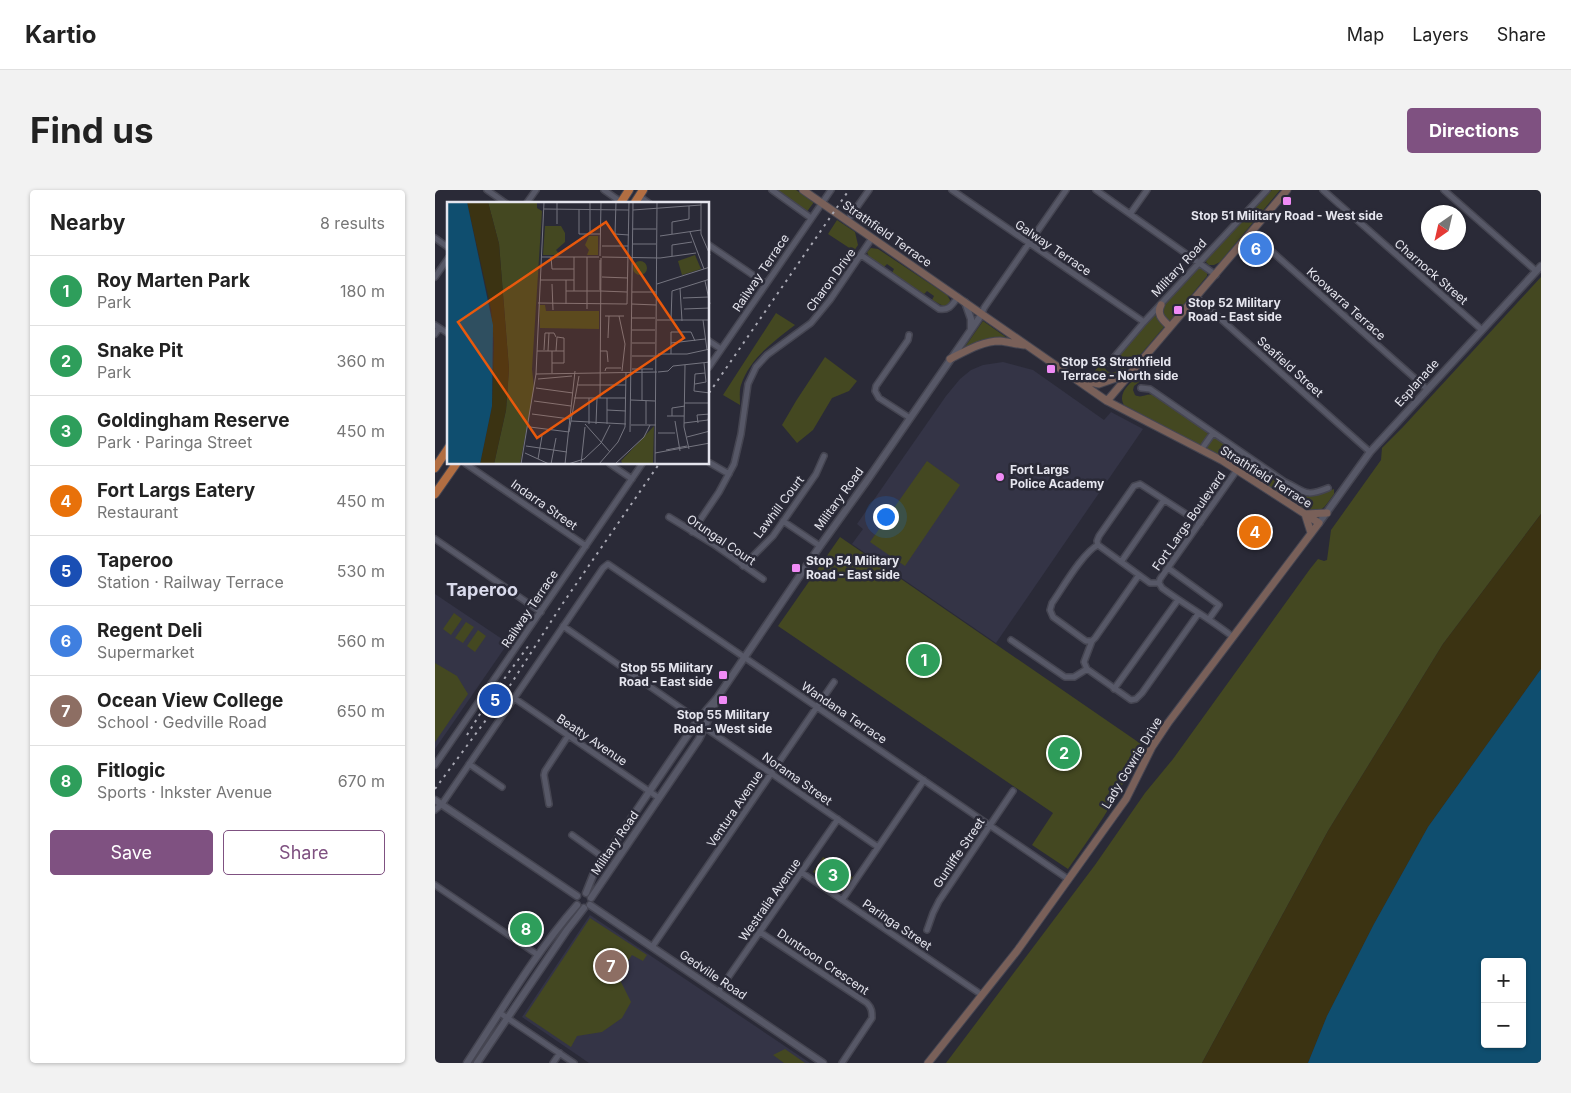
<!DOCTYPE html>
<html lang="en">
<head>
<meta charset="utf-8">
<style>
	:root { --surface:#fff; --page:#f2f2f2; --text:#222; --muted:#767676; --line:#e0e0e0; --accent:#7f5181 }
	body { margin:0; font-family:Inter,sans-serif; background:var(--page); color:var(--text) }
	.controls { position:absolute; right:15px; bottom:15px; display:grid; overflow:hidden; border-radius:5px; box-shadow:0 1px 4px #0004 }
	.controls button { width:45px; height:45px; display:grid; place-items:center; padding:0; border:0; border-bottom:1px solid var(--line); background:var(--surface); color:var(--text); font:25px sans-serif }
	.compass { position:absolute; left:986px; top:15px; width:45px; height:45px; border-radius:50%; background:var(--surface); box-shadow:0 1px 4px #0004; rotate:214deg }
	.you { position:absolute; left:450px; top:326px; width:18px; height:18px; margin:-12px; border:4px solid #fff; border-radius:50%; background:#1a73e8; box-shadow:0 0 0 8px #1a73e833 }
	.badge { display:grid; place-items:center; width:32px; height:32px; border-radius:50%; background:var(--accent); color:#fff; font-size:16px; font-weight:700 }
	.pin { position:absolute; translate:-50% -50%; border:2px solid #fff; box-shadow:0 1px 5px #0006 }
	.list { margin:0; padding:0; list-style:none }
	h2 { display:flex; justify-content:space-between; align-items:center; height:65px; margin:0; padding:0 20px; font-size:21px }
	h2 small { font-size:16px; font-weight:400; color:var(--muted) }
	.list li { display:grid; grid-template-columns:32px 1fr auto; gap:15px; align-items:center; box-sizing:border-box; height:70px; padding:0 20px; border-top:1px solid var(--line) }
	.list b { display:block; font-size:19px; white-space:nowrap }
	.list p { margin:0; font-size:16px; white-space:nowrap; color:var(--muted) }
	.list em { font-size:16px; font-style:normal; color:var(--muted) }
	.actions { display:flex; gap:10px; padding:15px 20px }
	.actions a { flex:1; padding:11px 0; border:1px solid var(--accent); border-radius:5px; text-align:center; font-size:18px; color:var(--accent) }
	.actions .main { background:var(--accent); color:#fff }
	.map { position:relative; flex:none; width:1106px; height:873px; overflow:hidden; border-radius:5px }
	header { display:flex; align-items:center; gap:30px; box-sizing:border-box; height:70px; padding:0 25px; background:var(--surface); border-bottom:1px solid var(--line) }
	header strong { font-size:24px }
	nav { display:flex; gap:28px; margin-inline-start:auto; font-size:18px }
	.intro { display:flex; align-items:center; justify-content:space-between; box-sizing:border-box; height:120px; padding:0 30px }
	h1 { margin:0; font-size:35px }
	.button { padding:12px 22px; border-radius:5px; background:var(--accent); color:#fff; font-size:18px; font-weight:700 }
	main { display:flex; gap:30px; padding:0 30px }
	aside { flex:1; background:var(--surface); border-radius:5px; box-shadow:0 1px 4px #0004 }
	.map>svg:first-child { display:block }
</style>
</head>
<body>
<header>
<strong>Kartio</strong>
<nav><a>Map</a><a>Layers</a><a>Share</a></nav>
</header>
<div class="intro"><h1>Find us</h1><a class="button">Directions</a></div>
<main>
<aside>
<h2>Nearby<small>8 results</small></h2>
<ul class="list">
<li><span class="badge" style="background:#2e9e5b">1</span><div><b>Roy Marten Park</b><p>Park</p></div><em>180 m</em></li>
<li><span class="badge" style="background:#2e9e5b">2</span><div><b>Snake Pit</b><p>Park</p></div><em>360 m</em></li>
<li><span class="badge" style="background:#2e9e5b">3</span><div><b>Goldingham Reserve</b><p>Park · Paringa Street</p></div><em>450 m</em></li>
<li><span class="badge" style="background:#e8710a">4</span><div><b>Fort Largs Eatery</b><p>Restaurant</p></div><em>450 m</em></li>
<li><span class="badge" style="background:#1a4fb4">5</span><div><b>Taperoo</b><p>Station · Railway Terrace</p></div><em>530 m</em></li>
<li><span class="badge" style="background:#3f7fe0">6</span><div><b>Regent Deli</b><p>Supermarket</p></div><em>560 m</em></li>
<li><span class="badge" style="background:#8d6e63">7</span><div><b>Ocean View College</b><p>School · Gedville Road</p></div><em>650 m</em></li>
<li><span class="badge" style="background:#2e9e5b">8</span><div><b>Fitlogic</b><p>Sports · Inkster Avenue</p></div><em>670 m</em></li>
</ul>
<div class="actions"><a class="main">Save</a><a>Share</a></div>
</aside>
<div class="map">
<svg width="1106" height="873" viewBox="0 0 1106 873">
	<rect width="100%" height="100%" fill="#2a2a37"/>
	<path fill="#343446" d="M568,172L598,180L669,230L676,222L708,239L561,453L417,354L428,339L422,334L511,206L525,189L536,180L548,175Z
		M0,404L73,453L0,559Z
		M155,725L375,873H154L87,827Z"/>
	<path fill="#444821" d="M337,0H361L379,12L371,23Z
		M837,0H845L785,72L779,75H774L771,72L772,69Z
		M402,30L420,42L423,55L419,61L393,44Z
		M436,58L443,59L512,105L515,110L514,115L510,117L497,110L499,106L492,101L489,104L457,83L459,79L452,74L449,77L434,67L432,62Z
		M764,78L772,82V86L735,131H733L727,126L729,115Z
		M1106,87V324L1008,454L893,641L767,873H511L660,675L710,603L738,569L875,379L883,369L889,371L892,370L896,340L946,270L947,258L967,238Z
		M341,123L360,135C338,152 315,168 306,195C304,201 305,209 305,215L288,205Z
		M721,124L729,137C711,157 692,187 664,192C660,192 656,191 652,190L663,177H669L672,181L676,183L683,181L685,178L683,165Z
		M548,131L575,150L527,161Z
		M390,167L422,191L414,201L397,208L378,240L362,253L347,235L361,211Z
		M703,185L708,189L699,196L698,200L700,205C707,209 711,203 718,205L772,241L773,245L766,254L764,255L689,215C682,203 695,194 703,185Z
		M779,247L847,293C855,296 860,302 868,305C877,309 890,302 899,299V304C888,319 887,325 867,318L805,278L772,259L771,257L777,248Z
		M492,271L525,295L470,376L435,352Z
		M405,347L706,554C689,600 661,639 633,679L597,655L618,623L343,436Z
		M19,423L27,429L16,445L8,439Z
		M31,432L39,437L28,453L20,448Z
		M43,440L51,446L40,462L32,456Z
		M0,473L22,486L33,504L0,552Z
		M388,667L419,688L409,702L378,682Z
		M155,728L212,765L208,771L197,765L183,786L196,812L187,828L167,842L142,846L136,857L90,826Z
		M350,859L370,873H349L338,865Z"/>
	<path fill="#3b3312" d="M1106,324V479L993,637L939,734L892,826L873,873H767L893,641L1008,454Z"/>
	<path fill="#0f4e6f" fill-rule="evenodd" d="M1106,479V873H873L892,826L939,734L993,637ZM1050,772H1087V854H1050Z"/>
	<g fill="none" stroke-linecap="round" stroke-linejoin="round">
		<defs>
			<path id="minor" d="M52,0L72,14
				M169,0L186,12
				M337,0L376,28
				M517,0L709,132
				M661,0L781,85
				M888,0L1047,140
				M1009,0L1101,81
				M204,6L215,14
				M91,14L101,0
				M695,24L712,0
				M412,31L434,0
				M816,43L992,199
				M0,48L14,58
				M274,55L331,94
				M426,65L504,119C514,121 517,115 523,107
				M0,87L14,67
				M761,107L935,262
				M547,124L549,118L631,0
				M0,135L14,144
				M0,144L4,138
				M474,145L473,150L441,196L440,201L444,208L475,228
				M274,151L286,159
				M674,173L709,132L832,0
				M274,177L396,0
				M706,198L715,199L850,292C870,301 869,308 893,298
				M766,260L778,243
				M275,273L294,284
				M31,274L151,356
				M175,274L197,289
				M234,327L278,354L328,389
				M348,331L385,356
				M257,342L284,302L299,274L306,244L313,194L321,177L332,165L376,133L395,110L437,48
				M0,349L106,422
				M663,355C648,362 627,399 617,413L615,420L618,427L651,451H657L660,448L704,385
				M686,372L729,310
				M308,376L338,346L381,284L389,266
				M733,378L784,415L774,429
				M724,393H715L663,355L662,351L664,346L699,296L705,294L765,333
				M724,393L725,389L802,280
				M724,393L727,398C750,415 775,429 798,447
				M128,436L263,530
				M576,450L630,487H639L652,479
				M657,451L649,472L652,479L696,510L701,509L707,503L763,424
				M679,499L743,410
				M79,508L224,608
				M269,537L443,657
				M34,574L67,597
				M0,575L207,274
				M114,614L109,585L110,581L133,546
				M0,620L7,614L168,378L173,374L633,689
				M137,645L169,668
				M366,682L547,805
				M0,695L103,765
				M407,710L489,590
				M492,740L498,723L504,711L578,601
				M325,742L432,813C437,818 437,822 437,828L407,873
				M217,757L399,492
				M283,802L403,629
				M65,823L139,873
				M118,873L125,863"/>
			<path id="tertiary" d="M530,112L536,129V139
				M884,333L935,262L1106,76
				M0,610L142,706
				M151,703L159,683L263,530L282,508L385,356L431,292L547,124
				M156,708L264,549L278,519L281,509
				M155,715L388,873
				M32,873C67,820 100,763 142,715
				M42,873L132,740L149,718"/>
			<path id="secondary" d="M368,0L672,211L788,271L884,333L733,533L717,557L691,609L582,761L493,873
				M726,115C721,125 728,130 735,137
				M515,169C531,161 547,151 565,151C573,152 581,154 589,155
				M646,190L664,194L693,184
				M672,211L852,0
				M876,343L870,324L892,323"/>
			<path id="trunk" d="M185,14L194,0
				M199,14L208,0
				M0,278L14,257
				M0,304L21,274"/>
		</defs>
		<use href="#minor" stroke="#454551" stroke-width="8"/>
		<use href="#tertiary" stroke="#454551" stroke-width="9"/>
		<use href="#secondary" stroke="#454551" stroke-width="9"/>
		<use href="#trunk" stroke="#454551" stroke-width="10"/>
		<use href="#minor" stroke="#575867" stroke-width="5"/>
		<use href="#tertiary" stroke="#575867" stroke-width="6"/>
		<use href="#secondary" stroke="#796059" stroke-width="7"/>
		<use href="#trunk" stroke="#b26e42" stroke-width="8"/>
		<path stroke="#a9a9b4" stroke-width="2" stroke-dasharray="2.5 5" stroke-linecap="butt" d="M274,203L414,0
			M32,545L53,511L94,455
			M0,599L65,511L126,416L224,274"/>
	</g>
	<g fill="#f08bf6" stroke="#2a2a37" stroke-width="2">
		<rect x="847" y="6" width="10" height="10" rx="2.5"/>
		<rect x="738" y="115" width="10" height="10" rx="2.5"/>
		<rect x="611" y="174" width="10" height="10" rx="2.5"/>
		<circle cx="565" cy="287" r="5"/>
		<rect x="356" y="373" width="10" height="10" rx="2.5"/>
		<rect x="283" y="480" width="10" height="10" rx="2.5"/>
		<rect x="283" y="505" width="10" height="10" rx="2.5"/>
	</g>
	<g text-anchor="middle" stroke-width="5" stroke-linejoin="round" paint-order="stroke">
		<g font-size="12" font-weight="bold" fill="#e5e5ee" stroke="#2a2a37" text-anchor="start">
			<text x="852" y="30" text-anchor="middle">Stop 51 Military Road - West side</text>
			<text x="753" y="117">Stop 52 Military<tspan x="753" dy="14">Road - East side</tspan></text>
			<text x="626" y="176">Stop 53 Strathfield<tspan x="626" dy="14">Terrace - North side</tspan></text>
			<text x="575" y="284">Fort Largs<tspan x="575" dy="14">Police Academy</tspan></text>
			<text x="371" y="375">Stop 54 Military<tspan x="371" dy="14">Road - East side</tspan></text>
			<text x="278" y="482" text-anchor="end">Stop 55 Military<tspan x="278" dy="14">Road - East side</tspan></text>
			<text x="288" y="529" text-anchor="middle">Stop 55 Military<tspan x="288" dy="14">Road - West side</tspan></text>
		</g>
		<g font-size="12" fill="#e5e5ee" stroke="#2a2a37">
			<text transform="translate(452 44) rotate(35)" y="4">Strathfield Terrace</text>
			<text transform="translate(618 58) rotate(34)" y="4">Galway Terrace</text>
			<text transform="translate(744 78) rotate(-47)" y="4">Military Road</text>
			<text transform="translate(996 82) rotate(41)" y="4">Charnock Street</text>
			<text transform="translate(326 83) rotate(-56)" y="4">Railway Terrace</text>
			<text transform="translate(396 90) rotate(-54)" y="4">Charon Drive</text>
			<text transform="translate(911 114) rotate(42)" y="4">Koowarra Terrace</text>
			<text transform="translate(855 177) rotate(42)" y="4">Seafield Street</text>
			<text transform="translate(982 193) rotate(-48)" y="4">Esplanade</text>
			<text transform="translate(831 287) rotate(32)" y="4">Strathfield Terrace</text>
			<text transform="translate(404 309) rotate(-54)" y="4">Military Road</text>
			<text transform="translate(109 315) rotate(35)" y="4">Indarra Street</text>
			<text transform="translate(344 317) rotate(-53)" y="4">Lawhill Court</text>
			<text transform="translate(754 331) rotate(-55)" y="4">Fort Largs Boulevard</text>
			<text transform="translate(286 350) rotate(34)" y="4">Orungal Court</text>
			<text transform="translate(95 419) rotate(-56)" y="4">Railway Terrace</text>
			<text transform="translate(409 523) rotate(34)" y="4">Wandana Terrace</text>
			<text transform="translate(157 550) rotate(34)" y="4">Beatty Avenue</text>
			<text transform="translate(697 573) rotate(-59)" y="4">Lady Gowrie Drive</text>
			<text transform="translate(362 589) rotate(35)" y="4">Norama Street</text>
			<text transform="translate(300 619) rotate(-56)" y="4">Ventura Avenue</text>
			<text transform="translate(180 653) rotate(-56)" y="4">Military Road</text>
			<text transform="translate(524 663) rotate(-56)" y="4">Gunliffe Street</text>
			<text transform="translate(335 710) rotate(-55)" y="4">Westralia Avenue</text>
			<text transform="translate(462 735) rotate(34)" y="4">Paringa Street</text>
			<text transform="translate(388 772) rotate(34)" y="4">Duntroon Crescent</text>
			<text transform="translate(278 785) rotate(34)" y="4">Gedville Road</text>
		</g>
		<g font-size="18" font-weight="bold" fill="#dadbec" stroke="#2a2a37">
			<text x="47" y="406">Taperoo</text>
		</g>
	</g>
	<g transform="translate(12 12)">
		<rect width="262" height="262" fill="#2a2a37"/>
		<path d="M41,0H90V6L95,9L85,167L87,186L73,262H47L59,208L62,167L52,42ZM98,24H114L118,31V40L109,48L113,53H96ZM142,34H151V53H140L142,48L138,43ZM248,53L254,67L235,73L231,59ZM186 66a7 7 0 1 1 14 0a7 7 0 1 1-14 0ZM92,103H98L99,109H152V127L93,126ZM207,224L206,262H176L174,259Z" fill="#444821"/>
		<path d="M20,0H41L52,42L62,167L59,208L47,262H33L45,204L47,141L44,107Z" fill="#3b3312"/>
		<path d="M0,0H20L46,123L45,204L33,262H0Z" fill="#0f4e6f"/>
		<path fill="none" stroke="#757580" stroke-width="1" d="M97,0L89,172L210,170M169,0L168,32L182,33M254,0V32L263,53M97,7L182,8M132,7V32H153M186,8L254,3M110,22V0M186,27H209M243,30L257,67M143,32V0M225,32V20L242,17V4M213,34L254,28M186,42H209M155,44H181M153,54L154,0M225,54V43L245,40M95,55H152M104,55L105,67H127M155,55L213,56L249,51M153,58V90M155,75L181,76M93,78H127M258,79L263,102M105,82L106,108M210,82L263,65M233,86L235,119M119,89H152M127,89V55M154,89L180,90M185,90H209M236,96L262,95M91,101L180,102L182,0M119,102V78M185,102L209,103M140,107V55M237,107L263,106M158,114H177M172,114L178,142L175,169M185,116H208M210,118H263M224,118L225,89L263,77M256,118L260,148M185,128H208M161,136L162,114M185,141H208M224,141L258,137M97,148L98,131H107L109,135M90,149H117V161H105M101,149L102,131M109,149L110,135L117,136V149M153,149H160L161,160M211,152H240L263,147M224,152V130H244L248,139M185,154H208M238,163L237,225L242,247M185,167H206M158,169L159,166H174M211,170L221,169L226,164L263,160M105,171V149M258,171L248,172L247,189L263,191M91,177L125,174M248,182L259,180L257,161M131,183H179M89,186L126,191M127,196H179M153,196L154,56M184,198L208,199M195,198V167M87,199L124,204M238,201H263M160,208L179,209M85,212L123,217M220,214H237M225,214V206L238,204M124,219L179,222M228,219L233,249M237,221L261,218L262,212M251,221L250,213L263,212M138,222L163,250M142,222V196M149,222L150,196M160,222V196M199,222V199M184,223H209M83,225L122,230L132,174M183,230L186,0M211,231H228M240,235L263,229M79,244L120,250M219,248L240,244M78,251L102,262M208,251L263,241M91,257L95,234M74,262L89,172M104,262L109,236M118,262L128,169M121,262L137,257L154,241L163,223M134,262L138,225M152,262L171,240L178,225L179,170M168,262L197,235L203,223M208,262L210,0"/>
		<path fill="#e8590c" fill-opacity="0.15" stroke="#e8590c" stroke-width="2.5" d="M159,20L237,136L90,236L11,120Z"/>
		<rect width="262" height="262" fill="none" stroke="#e5e5ee" stroke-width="2.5"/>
	</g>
</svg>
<div class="controls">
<button>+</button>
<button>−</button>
</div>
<svg class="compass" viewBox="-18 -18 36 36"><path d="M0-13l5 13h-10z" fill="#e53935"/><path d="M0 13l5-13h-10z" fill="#767676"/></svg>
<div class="you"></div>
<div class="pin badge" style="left:489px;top:470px;background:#2e9e5b">1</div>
<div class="pin badge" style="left:629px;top:563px;background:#2e9e5b">2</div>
<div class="pin badge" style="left:398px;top:685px;background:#2e9e5b">3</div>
<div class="pin badge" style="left:820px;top:342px;background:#e8710a">4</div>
<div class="pin badge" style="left:60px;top:510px;background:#1a4fb4">5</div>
<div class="pin badge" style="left:821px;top:59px;background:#3f7fe0">6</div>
<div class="pin badge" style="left:176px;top:776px;background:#8d6e63">7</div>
<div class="pin badge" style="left:91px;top:739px;background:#2e9e5b">8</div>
</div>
</main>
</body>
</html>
